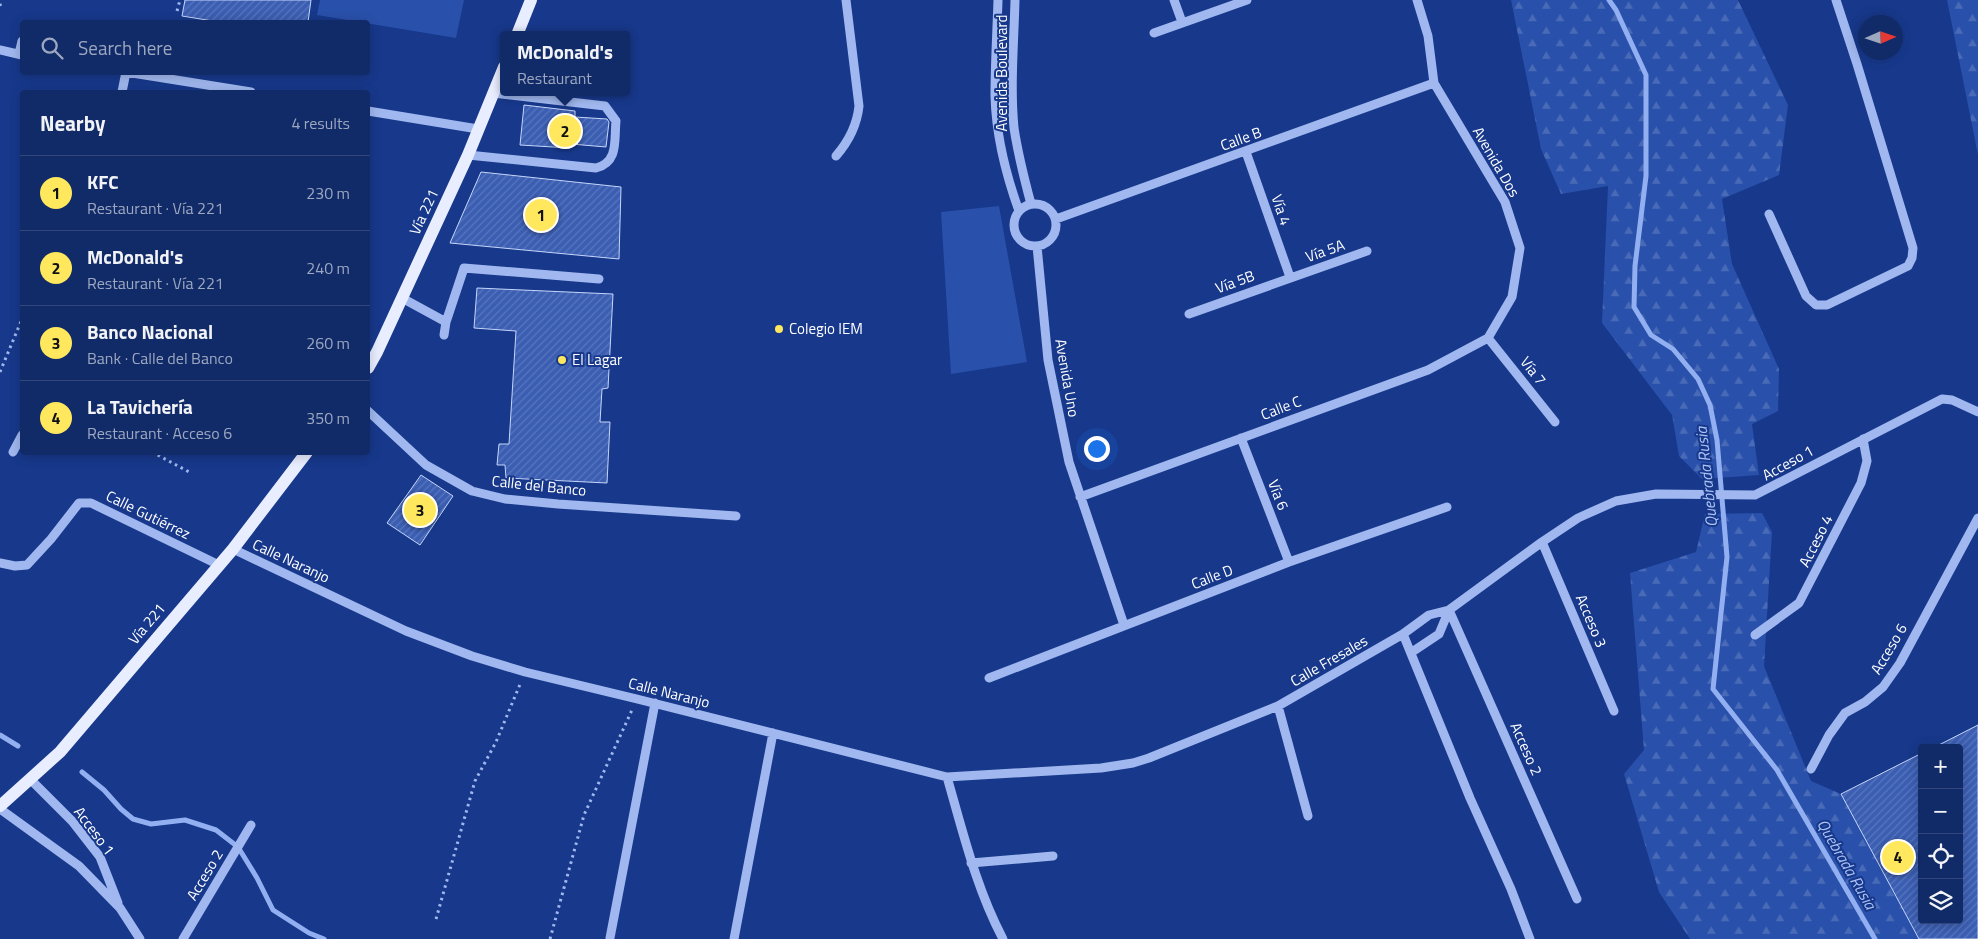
<!DOCTYPE html>
<html lang="en">
<head>
<meta charset="utf-8">
<style>
	:root { --surface:#112a68; --page:#1a326e; --text:#f1f3f6; --muted:#9ca7c0; --line:#30467c; --accent:#ffe85e }
	body { margin:0; font-family:"Titillium Web",sans-serif; background:var(--page); color:var(--text) }
	.controls { position:absolute; right:15px; bottom:15px; display:grid; overflow:hidden; border-radius:5px; box-shadow:0 2px 12px #0003 }
	.controls button { width:45px; height:45px; display:grid; place-items:center; padding:0; border:0; border-bottom:1px solid var(--line); background:var(--surface); color:var(--text); font:25px sans-serif }
	.compass { position:absolute; left:1858px; top:15px; width:45px; height:45px; border-radius:50%; background:var(--surface); box-shadow:0 2px 12px #0003; rotate:87deg }
	.you { position:absolute; left:1096px; top:448px; width:18px; height:18px; margin:-12px; border:4px solid #fff; border-radius:50%; background:#1a73e8; box-shadow:0 0 0 8px #1a73e833 }
	.badge { display:grid; place-items:center; width:32px; height:32px; border-radius:50%; background:var(--accent); color:#111; font-size:16px; font-weight:700 }
	.pin { position:absolute; translate:-50% -50%; border:2px solid #fff; box-shadow:0 1px 5px #0006 }
	.popup { position:absolute; left:500px; top:31px; width:130px; height:65px; box-sizing:border-box; display:grid; place-content:center; border-radius:5px; background:var(--surface); filter:drop-shadow(0 1px 4px #0005); font-size:16px; white-space:nowrap; color:var(--muted) }
	.popup b { font-size:19px; color:var(--text) }
	.popup::after { content:''; position:absolute; left:50%; top:100%; margin-left:-10px; border:10px solid transparent; border-top-color:var(--surface) }
	.list { margin:0; padding:0; list-style:none }
	h2 { display:flex; justify-content:space-between; align-items:center; height:65px; margin:0; padding:0 20px; font-size:21px }
	h2 small { font-size:16px; font-weight:400; color:var(--muted) }
	.list li { display:grid; grid-template-columns:32px 1fr auto; gap:15px; align-items:center; box-sizing:border-box; height:75px; padding:0 20px; border-top:1px solid var(--line) }
	.list b { display:block; font-size:19px; white-space:nowrap }
	.list p { margin:0; font-size:16px; white-space:nowrap; color:var(--muted) }
	.list em { font-size:16px; font-style:normal; color:var(--muted) }
	.icon { flex:none; width:28px; height:28px; fill:none; stroke:currentColor; stroke-width:2; stroke-linecap:round; stroke-linejoin:round }
	.map { position:relative; flex:none; width:1978px; height:939px; overflow:hidden }
	.search { position:absolute; background:var(--surface); box-shadow:0 2px 12px #0003; left:20px; top:20px; width:350px; height:55px; display:flex; align-items:center; gap:12px; box-sizing:border-box; padding:0 18px; border-radius:5px; color:var(--muted); font-size:19px }
	.panel { position:absolute; background:var(--surface); box-shadow:0 2px 12px #0003; left:20px; top:90px; width:350px; height:365px; border-radius:5px }
	.map>svg:first-child { display:block }
</style>
</head>
<body>
<div class="map">
<svg width="1978" height="939" viewBox="0 0 1978 939">
	<defs>
		<pattern id="forest-firs" width="22" height="20" patternUnits="userSpaceOnUse" patternTransform="scale(1.25)"><rect width="22" height="20" fill="#2950aa"/><path d="M5 1l3.5 6h-7zM16 11l3.5 6h-7z" fill="#496ab7"/></pattern>
		<pattern id="building-hatch" width="6" height="6" patternUnits="userSpaceOnUse" patternTransform="scale(1.25)"><rect width="6" height="6" fill="#3b5eb2"/><path d="M-1 1l2-2M0 6l6-6M5 7l2-2" fill="none" stroke="#5876be"/></pattern>
	</defs>
	<rect width="100%" height="100%" fill="#17388b"/>
	<path fill="url(#forest-firs)" d="M1511,0H1738L1788,105L1779,175L1722,199L1732,264L1779,369L1778,411L1752,424L1759,475L1702,479L1679,456L1672,415L1602,323L1608,186L1561,194L1541,149Z
		M1947,0H1978V155Z
		M1762,513L1772,532L1764,666L1811,781L1841,794L1919,939H1690L1659,892L1624,774L1644,750L1630,573L1696,552L1705,514Z"/>
	<path fill="#2950aa" d="M320,0H464L456,38L317,15Z
		M999,206L1027,362L951,374L941,212Z"/>
	<g fill="none" stroke-linecap="round" stroke-linejoin="round">
		<path stroke="#92b0f1" stroke-width="5" d="M1609,0L1616,10L1646,75V176L1635,266L1634,307L1651,335L1673,349L1698,379L1710,405L1717,440L1727,557L1713,689L1777,770L1875,939
			M0,735L18,746
			M82,772L104,790L121,809L133,819L151,824L185,820L216,830L238,847L257,878L273,910L309,933L324,939"/>
	</g>
	<path fill="url(#building-hatch)" stroke="#c6d6fb" d="M185,0H311L308,22H219L182,16Z
		M524,105L575,111V117L607,119L609,122L606,147L571,144L570,148L520,145Z
		M481,172L621,187L619,259L450,243Z
		M477,288L613,294L608,388L602,389L600,422H610L607,483L506,478L505,465H497L499,444H509L516,331L474,328Z
		M421,475L453,496L420,545L387,523Z
		M1978,725V939H1919L1841,794L1922,753V920H1959V748H1933Z"/>
	<g fill="none" stroke-linecap="round" stroke-linejoin="round">
		<path stroke="#a0b8ef" stroke-width="3" stroke-dasharray="2.5 4" stroke-linecap="butt" d="M0,6L1,0
			M177,11L180,0
			M0,372L22,319
			M152,452L191,473
			M436,919L475,781L496,742L521,682
			M550,939L584,815L632,710"/>
		<path stroke="#a0b8ef" stroke-width="9" d="M998,0C997,32 995,64 995,96C996,135 1006,175 1019,211
			M1015,0C1014,42 1010,86 1014,128C1018,154 1024,178 1031,204
			M1174,0L1182,22
			M1417,0L1428,36L1434,83L1505,202L1520,248L1512,297L1488,338
			M1154,33L1247,0
			M0,50L22,55
			M19,54L22,41
			M126,72L251,92
			M122,92L126,72
			M368,111L478,129
			M1246,152L1290,277
			M468,155L596,168C619,162 614,140 616,121L605,106L493,93
			M836,156C849,141 857,125 859,106L846,0
			M1014 225a21 21 0 1 1 42 0a21 21 0 1 1-42 0Z
			M1769,214L1806,296L1816,305H1827L1908,266L1912,258L1913,248L1857,64L1836,0
			M1056,219L1434,83
			M1037,246L1048,360L1069,462L1124,625
			M402,298L446,322L464,268L599,279
			M1189,314L1367,251
			M444,335L446,322
			M1488,338L1555,422
			M368,411L426,465L472,491L505,499L558,504L736,516
			M1241,438L1289,562
			M13,452L22,435
			M1080,497L1428,370L1488,338
			M1542,542L1614,711
			M233,549L406,631L472,656L525,672L637,699L947,777L1101,768L1133,763L1149,758L1278,706L1403,634L1470,798L1511,889L1530,939
			M0,563L15,566L27,565L51,539L79,503H91L219,565
			M1449,610L1577,899
			M1403,634L1429,615L1449,610L1542,542L1578,518L1616,501L1656,494L1755,495L1942,399L1952,400L1978,412
			M1755,635L1799,603L1861,483L1867,461L1863,439
			M1412,652L1439,634L1449,610
			M989,678L1289,562L1447,507
			M1278,706L1308,816
			M1811,769L1829,735L1845,713L1865,702L1883,687L1900,663L1978,518
			M947,777C963,832 976,888 1003,939
			M31,780L72,821L100,857L118,903
			M0,809L79,866L120,908L140,939
			M971,863L1053,856
			M610,938L655,703
			M183,939L251,825
			M734,939L773,733"/>
		<path stroke="#e8edff" stroke-width="12" d="M517,35L531,0
			M368,368L377,352L468,155L504,67
			M0,806L60,752L233,549L307,452"/>
	</g>
	<g fill="#ffe85e" stroke="#17388b" stroke-width="2">
		<circle cx="779" cy="329" r="5"/>
		<circle cx="562" cy="360" r="5"/>
	</g>
	<g text-anchor="middle" stroke-width="4" stroke-linejoin="round" paint-order="stroke">
		<g font-size="15" fill="#fff" stroke="#17388b">
			<text transform="translate(1002 73) rotate(-90)" y="5">Avenida Boulevard</text>
			<text transform="translate(1241 139) rotate(-20)" y="5">Calle B</text>
			<text transform="translate(1496 162) rotate(60)" y="5">Avenida Dos</text>
			<text transform="translate(1281 210) rotate(71)" y="5">Vía 4</text>
			<text transform="translate(424 212) rotate(-65)" y="5">Vía 221</text>
			<text transform="translate(1325 251) rotate(-19)" y="5">Vía 5A</text>
			<text transform="translate(1235 282) rotate(-20)" y="5">Vía 5B</text>
			<text transform="translate(1533 371) rotate(52)" y="5">Vía 7</text>
			<text transform="translate(1067 378) rotate(80)" y="5">Avenida Uno</text>
			<text transform="translate(1281 408) rotate(-21)" y="5">Calle C</text>
			<text transform="translate(1788 463) rotate(-29)" y="5">Acceso 1</text>
			<text transform="translate(539 486) rotate(6)" y="5">Calle del Banco</text>
			<text transform="translate(1278 495) rotate(69)" y="5">Vía 6</text>
			<text transform="translate(148 515) rotate(26)" y="5">Calle Gutiérrez</text>
			<text transform="translate(1816 541) rotate(-63)" y="5">Acceso 4</text>
			<text transform="translate(291 561) rotate(25)" y="5">Calle Naranjo</text>
			<text transform="translate(1212 577) rotate(-21)" y="5">Calle D</text>
			<text transform="translate(1591 621) rotate(67)" y="5">Acceso 3</text>
			<text transform="translate(147 624) rotate(-50)" y="5">Vía 221</text>
			<text transform="translate(1889 649) rotate(-59)" y="5">Acceso 6</text>
			<text transform="translate(1329 661) rotate(-30)" y="5">Calle Fresales</text>
			<text transform="translate(669 693) rotate(14)" y="5">Calle Naranjo</text>
			<text transform="translate(1526 749) rotate(66)" y="5">Acceso 2</text>
			<text transform="translate(94 831) rotate(53)" y="5">Acceso 1</text>
			<text transform="translate(205 875) rotate(-59)" y="5">Acceso 2</text>
		</g>
		<g font-size="15" fill="#fff" stroke="#17388b" text-anchor="start">
			<text x="789" y="334">Colegio IEM</text>
			<text x="572" y="365">El Lagar</text>
		</g>
		<g font-size="16" font-style="italic" fill="#acc3f6" stroke="#17388b">
			<text transform="translate(1706 477) rotate(-96)" y="6">Quebrada Rusia</text>
			<text transform="translate(1847 864) rotate(60)" y="6">Quebrada Rusia</text>
		</g>
	</g>
</svg>
<div class="controls">
<button>+</button>
<button>−</button>
<button><svg class="icon" aria-label="locate" viewBox="0 0 24 24"><circle cx="12" cy="12" r="6"/><path d="M12 2v4M12 18v4M2 12h4M18 12h4"/></svg></button>
<button><svg class="icon" aria-label="layers" viewBox="0 0 24 24"><path d="M12 4l9 5-9 5-9-5zM3 14l9 5 9-5"/></svg></button>
</div>
<svg class="compass" viewBox="-18 -18 36 36"><path d="M0-13l5 13h-10z" fill="#e53935"/><path d="M0 13l5-13h-10z" fill="#9ca7c0"/></svg>
<div class="you"></div>
<div class="pin badge" style="left:541px;top:215px">1</div>
<div class="pin badge" style="left:565px;top:131px">2</div>
<div class="popup"><b>McDonald's</b>Restaurant</div>
<div class="pin badge" style="left:420px;top:510px">3</div>
<div class="pin badge" style="left:1898px;top:857px">4</div>
<div class="search"><svg class="icon" aria-label="search" viewBox="0 0 24 24"><circle cx="10" cy="10" r="6"/><path d="M15 15l6 6"/></svg>Search here</div>
<section class="panel">
<h2>Nearby<small>4 results</small></h2>
<ul class="list">
<li><span class="badge">1</span><div><b>KFC</b><p>Restaurant · Vía 221</p></div><em>230 m</em></li>
<li><span class="badge">2</span><div><b>McDonald's</b><p>Restaurant · Vía 221</p></div><em>240 m</em></li>
<li><span class="badge">3</span><div><b>Banco Nacional</b><p>Bank · Calle del Banco</p></div><em>260 m</em></li>
<li><span class="badge">4</span><div><b>La Tavichería</b><p>Restaurant · Acceso 6</p></div><em>350 m</em></li>
</ul>
</section>
</div>
</body>
</html>
